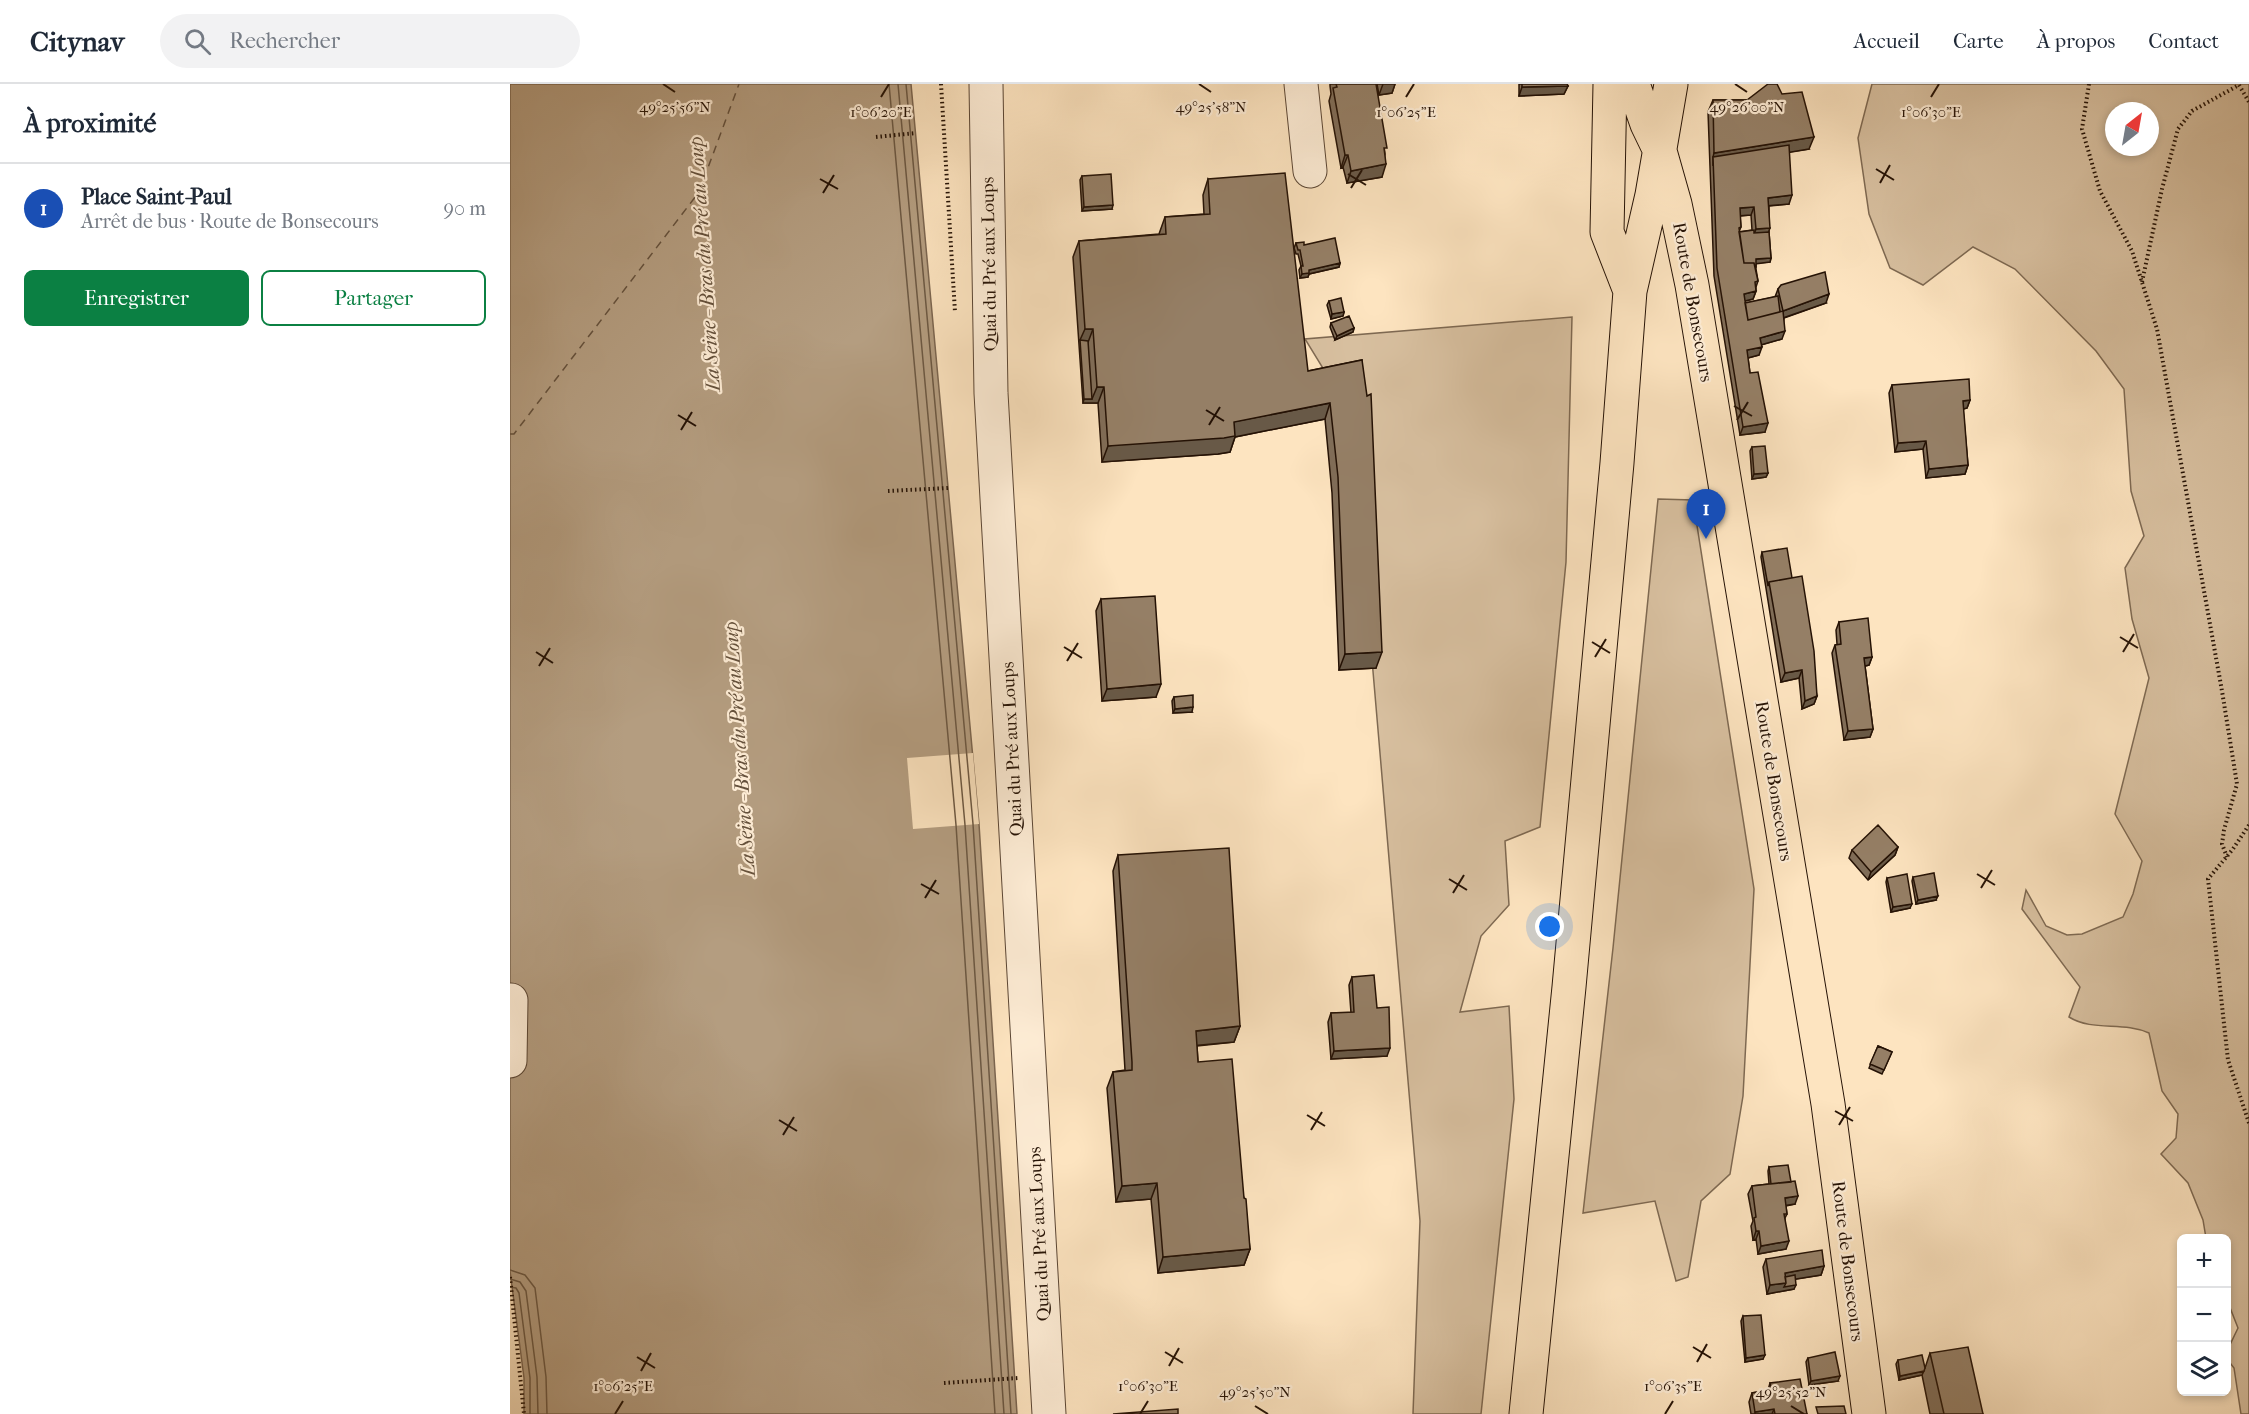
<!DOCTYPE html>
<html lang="fr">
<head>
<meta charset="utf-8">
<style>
	:root { --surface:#fff; --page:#f2f2f3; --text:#1f2937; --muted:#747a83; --line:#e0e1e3; --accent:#0b8043 }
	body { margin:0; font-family:"IM FELL French Canon",serif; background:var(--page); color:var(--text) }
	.controls { position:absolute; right:18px; bottom:18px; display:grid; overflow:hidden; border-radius:9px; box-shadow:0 3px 9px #0003 }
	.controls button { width:54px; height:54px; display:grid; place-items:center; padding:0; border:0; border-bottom:2px solid var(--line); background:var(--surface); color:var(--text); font:30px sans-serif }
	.compass { position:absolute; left:1595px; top:18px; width:54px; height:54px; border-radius:50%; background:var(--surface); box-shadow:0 3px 9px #0003; rotate:31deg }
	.you { position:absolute; left:1040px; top:843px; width:21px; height:21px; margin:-15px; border:4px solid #fff; border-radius:50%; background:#1a73e8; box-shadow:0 0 0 9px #1a73e833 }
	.badge { display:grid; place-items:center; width:39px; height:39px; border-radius:50%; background:var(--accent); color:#fff; font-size:20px; font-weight:700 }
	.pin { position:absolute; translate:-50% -50px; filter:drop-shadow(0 2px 3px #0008) }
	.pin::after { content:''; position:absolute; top:32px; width:21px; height:18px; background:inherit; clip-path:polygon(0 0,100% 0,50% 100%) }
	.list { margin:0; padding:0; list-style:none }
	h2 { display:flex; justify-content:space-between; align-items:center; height:78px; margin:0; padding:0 24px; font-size:26px }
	h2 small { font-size:20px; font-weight:400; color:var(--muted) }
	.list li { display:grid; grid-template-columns:39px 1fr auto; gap:18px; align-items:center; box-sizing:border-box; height:90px; padding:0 24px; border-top:2px solid var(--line) }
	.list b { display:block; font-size:22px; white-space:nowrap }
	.list p { margin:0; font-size:20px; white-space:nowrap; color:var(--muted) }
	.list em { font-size:20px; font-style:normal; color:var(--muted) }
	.actions { display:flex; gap:12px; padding:18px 24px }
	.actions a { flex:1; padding:14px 0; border:2px solid var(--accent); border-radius:9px; text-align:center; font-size:21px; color:var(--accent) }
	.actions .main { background:var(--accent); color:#fff }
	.icon { flex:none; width:33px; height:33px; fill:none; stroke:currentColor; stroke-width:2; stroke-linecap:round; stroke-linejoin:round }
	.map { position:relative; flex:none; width:1739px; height:1330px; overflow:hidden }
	header { display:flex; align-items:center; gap:36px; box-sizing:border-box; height:84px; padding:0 30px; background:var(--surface); border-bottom:2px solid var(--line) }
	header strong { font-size:28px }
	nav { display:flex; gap:33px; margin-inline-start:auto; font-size:21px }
	.search { width:420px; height:54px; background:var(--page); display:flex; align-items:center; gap:15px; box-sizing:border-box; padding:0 21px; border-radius:33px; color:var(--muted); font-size:22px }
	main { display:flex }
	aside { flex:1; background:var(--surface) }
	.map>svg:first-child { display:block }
</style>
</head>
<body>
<header>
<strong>Citynav</strong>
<div class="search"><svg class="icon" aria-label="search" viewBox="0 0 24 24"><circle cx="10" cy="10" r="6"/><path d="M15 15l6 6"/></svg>Rechercher</div>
<nav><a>Accueil</a><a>Carte</a><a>À propos</a><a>Contact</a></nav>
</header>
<main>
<aside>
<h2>À proximité<small></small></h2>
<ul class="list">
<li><span class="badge" style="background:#1a4fb4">1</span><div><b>Place Saint-Paul</b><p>Arrêt de bus · Route de Bonsecours</p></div><em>90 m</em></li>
</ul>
<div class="actions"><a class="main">Enregistrer</a><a>Partager</a></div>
</aside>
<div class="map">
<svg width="1739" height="1330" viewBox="0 0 1739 1330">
	<rect width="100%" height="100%" fill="#fde4c0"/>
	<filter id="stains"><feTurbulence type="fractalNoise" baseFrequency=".00333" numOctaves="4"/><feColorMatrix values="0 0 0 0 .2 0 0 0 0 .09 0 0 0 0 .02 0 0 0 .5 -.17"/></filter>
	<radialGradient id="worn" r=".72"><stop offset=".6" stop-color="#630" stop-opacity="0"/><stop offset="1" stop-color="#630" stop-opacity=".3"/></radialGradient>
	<path fill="#d8c0a0" stroke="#7e6952" stroke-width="1.5" fill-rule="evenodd" d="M1362,0H1739V1330H1731L1724,1284L1717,1275V1267L1728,1244L1717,1216L1716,1154H1696L1693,1136L1678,1099L1651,1070L1666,1054L1668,1030L1652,1007L1639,949C1613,937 1583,948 1559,933L1570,903L1512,825L1516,806L1536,842L1557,851L1572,850L1613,833L1623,810L1632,777L1605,730L1639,594L1622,535L1615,484L1634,452L1621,407L1614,305L1586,267L1505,185L1463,163L1413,201L1380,184L1359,130L1348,54ZM1604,27H1640V63H1604Z
		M1062,233L1056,478L1030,743L995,757L999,821L971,852L950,928L999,922L1004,1015L971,1330H903L910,1137L841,330L795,255Z
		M1148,415L1183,416L1244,805L1233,1012L1220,1090L1191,1117L1178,1193L1166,1197L1145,1117L1073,1129L1103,864Z"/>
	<path fill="#b49d80" stroke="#7b654f" stroke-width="1.5" d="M0,0H401L469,740L507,1330H14V1294L0,1187Z"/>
	<path fill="#fde4c0" d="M463,669L469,740L403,745L397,674Z"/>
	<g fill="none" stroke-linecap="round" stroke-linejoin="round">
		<path stroke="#6c5842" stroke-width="1.5" d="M379,0L446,741L485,1330
			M388,0L455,741L494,1330
			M396,0L463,740L501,1330
			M0,1186L15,1191L25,1204L36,1293L37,1330
			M0,1195L10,1198L16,1207L27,1293L28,1330
			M0,1203L6,1204L9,1209L20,1294V1330"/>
		<path stroke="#65513c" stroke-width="1.5" stroke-dasharray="8 6" stroke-linecap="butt" d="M0,350H4L189,108L229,0"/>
		<defs>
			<path id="minor" d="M476,0L481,309L539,1330
				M791,0L800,87
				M0,977L1,916"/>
			<path id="major" d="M1100,0L1097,148L1120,207
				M1123,0L1137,40L1150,67L1165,120L1182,201L1318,1020L1359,1330
				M1016,1330L1059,903L1107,379L1120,207L1142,111L1161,0"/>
		</defs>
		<use href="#minor" stroke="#5b4634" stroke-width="35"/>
		<use href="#major" stroke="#251205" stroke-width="35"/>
		<path stroke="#251205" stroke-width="4" stroke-dasharray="1.5 3" stroke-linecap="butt" d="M431,0L445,228
			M1579,0L1572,45L1590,107L1622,167L1647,245L1712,607L1727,700L1714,746L1712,760L1717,773
			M1729,1L1739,18
			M366,53L406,49
			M1632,198L1652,105L1668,45L1682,27L1729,1
			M378,407L438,404
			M1739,741L1723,765L1698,795L1718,976L1739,1039
			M0,1193L14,1330
			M434,1299L508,1294"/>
		<use href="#minor" stroke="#feedd6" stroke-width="33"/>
		<use href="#major" stroke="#fde4c0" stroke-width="33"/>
	</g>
	<path fill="#806d58" stroke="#251205" stroke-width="1.5" fill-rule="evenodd" d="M820,0H866L875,70L872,93L837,99L833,83L831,84L819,17L821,10L820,2Z
		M867,0H885L882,9L869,11Z
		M1009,0H1057L1058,2L1054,10L1009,12Z
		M1203,16H1237L1299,65L1279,68V120L1259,122V148L1261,174L1260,178L1246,179V185L1248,197L1246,203V207L1243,215L1235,217V219L1265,213L1268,205L1316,219L1274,234L1272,255L1251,261L1249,271L1238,274L1240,289L1255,348L1230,351L1204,192L1198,28ZM1241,131L1242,146L1229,148L1231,143L1230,132Z
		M572,92L602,125L572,127L570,96Z
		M698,95L798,287L852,276L866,584L829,586L822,409L815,335L725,353L720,368L708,370L592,378L588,319H573L563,173L569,157L649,150L655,133L694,130L693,111Z
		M786,159L794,161L830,179L829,183L799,190L798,193L790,194L789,186L791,182L788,170H786L784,164Z
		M819,217L834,228L833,232L821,235L817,221Z
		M821,239L844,244L843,248L825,256L820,243Z
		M1382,301L1460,316L1457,324L1453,325L1458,381L1455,390L1416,394L1413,365L1385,368L1379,309Z
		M1242,363L1258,389L1256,393L1242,395L1240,367Z
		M1252,468L1282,494L1307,612L1304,620L1292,625L1289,594L1271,598L1251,473Z
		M591,515L646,613L592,617L586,527Z
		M1329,538L1362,573L1359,581L1355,582L1363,645L1360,653L1334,656L1322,569L1325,561L1327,560L1326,546Z
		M664,613L682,628L663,629L662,617Z
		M1388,763L1385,771L1358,796L1339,774L1342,766Z
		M608,771L730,942L724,958L687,962L688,978L734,1114L740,1165L734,1181L648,1189L641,1115L606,1118L597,1004L603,988L615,986L603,787Z
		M1403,793L1426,816L1406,820L1402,797Z
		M1377,794L1400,824L1381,828L1376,798Z
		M842,893L867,924L877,972L821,975L818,938L821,929H841L839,901Z
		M1368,962L1382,968L1372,990L1359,984Z
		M1259,1083L1285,1120L1276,1122L1277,1130L1275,1134L1276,1165L1248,1170L1246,1155L1243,1156L1241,1142L1243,1137L1238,1110L1242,1102L1259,1100L1258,1087Z
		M1256,1175L1314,1182L1311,1191L1285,1195L1284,1205L1257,1210L1253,1183Z
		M1233,1232L1253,1275L1235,1278L1231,1237Z
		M1420,1269L1473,1330H1420L1412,1291L1389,1296L1386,1280L1388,1276L1415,1284Z
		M1298,1274L1328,1297L1299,1301L1296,1278Z
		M1260,1299L1297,1330H1241L1239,1318L1242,1309L1258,1306Z"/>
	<path fill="#685947" stroke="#251205" stroke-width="1.5" d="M873,0H885L882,9L869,11Z
		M1058,2L1054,10L1009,12L1012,3Z
		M1304,53L1299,65L1203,81V73L1204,69Z
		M835,71H838L833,83L831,84Z
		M876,80L872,93L837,99L841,87Z
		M1282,111L1279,120L1255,122L1258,114Z
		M603,121L602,125L572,127L574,123Z
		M1244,123L1241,131L1227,132L1230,124Z
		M1260,144L1257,152L1243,153L1246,145Z
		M1261,174L1260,178L1244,180L1246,175Z
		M830,179L829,183L799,190L798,193L790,194L792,190L799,186Z
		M1246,207L1243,215L1231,218L1234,210Z
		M1319,210L1316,219L1270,235L1273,227Z
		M834,228L833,232L821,235L822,230Z
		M844,244L843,248L825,256L827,252Z
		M575,245H583L577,261L570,256Z
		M1275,247L1272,255L1247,262L1250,254Z
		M1252,263L1249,271L1234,275L1237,266Z
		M587,303H594L588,319H573L574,315H582Z
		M1460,316L1457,324L1450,326L1453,317Z
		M820,319L815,335L725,353L720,368L708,370L592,378L598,362Z
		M1258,339L1255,348L1230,351L1233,343Z
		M1416,357L1413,365L1385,368L1388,359Z
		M1458,381L1455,390L1416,394L1419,385Z
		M1258,389L1256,393L1242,395L1244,390Z
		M872,568L866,584L829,586L835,570Z
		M1362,573L1359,581L1351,583L1354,574Z
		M1292,586L1289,594L1271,598L1275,589Z
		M651,600L646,613L592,617L597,605Z
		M1307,612L1304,620L1292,625L1295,617Z
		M683,623L682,628L663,629L665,625Z
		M1363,645L1360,653L1334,656L1338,647Z
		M1388,763L1385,771L1358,796L1361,788Z
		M1428,812L1426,816L1406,820L1408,816Z
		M1402,820L1400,824L1381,828L1383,823Z
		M730,942L724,958L680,962L686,947Z
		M880,964L877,972L821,975L824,967Z
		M647,1099L641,1115L606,1118L612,1102Z
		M1288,1112L1285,1120L1272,1122L1275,1114Z
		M1246,1147H1249L1246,1155L1243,1156Z
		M1279,1157L1276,1165L1248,1170L1251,1162Z
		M740,1165L734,1181L648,1189L653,1173Z
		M1314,1182L1311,1191L1274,1197L1275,1189Z
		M1276,1199L1286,1201L1284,1205L1257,1210L1260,1201Z
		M1255,1271L1253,1275L1235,1278L1236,1274Z
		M1414,1287L1412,1291L1389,1296L1390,1292Z
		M1330,1292L1328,1297L1299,1301L1301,1297Z
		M1264,1325L1262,1330H1245V1328Z"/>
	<path fill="#957f66" stroke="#251205" stroke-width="1.5" d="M826,0H866L877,64H874L876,80L841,87L838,71H835L823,4L827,3Z
		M1012,0H1057L1058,2L1012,3Z
		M1258,0H1267L1272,10L1292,8L1304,53L1204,69L1203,16H1237Z
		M1279,61L1282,111L1258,114L1260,144L1246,145L1244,123L1230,124L1231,143L1229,144L1234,179H1244L1248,197L1245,198L1246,207L1234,210L1238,236L1273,227L1275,247L1250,254L1252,263L1237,266L1240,289L1248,288L1258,339L1233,343L1207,184L1203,73Z
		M775,89L798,287L852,276L857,312L861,310L872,568L835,570L828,393L820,319L724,338L725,352L714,354L598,362L594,303H587L583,245H575L569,157L656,150L655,133L700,130L698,95Z
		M601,90L603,121L574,123L572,92Z
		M1244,146V149L1259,148L1261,174L1246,175V183H1245L1244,179H1234L1229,148Z
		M825,154L830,179L799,186V189L792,190L791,182H793L790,166H788L786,159L794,158V161Z
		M1315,188L1319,210L1273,227L1268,205L1271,201Z
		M1268,212L1270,228L1238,236L1235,219Z
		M831,214L834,228L822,230L819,217Z
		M839,232L844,244L827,252L821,239Z
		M570,256L578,257L582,315H574Z
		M1459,295L1460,316L1453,317L1458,381L1419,385L1416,357L1388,359L1382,301Z
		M1255,362L1258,389L1244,390L1242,363Z
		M1277,464L1282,494L1259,498L1258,502L1252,468Z
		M1292,492L1304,567L1307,612L1295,617L1292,586L1275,589L1259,498Z
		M645,512L651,600L597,605L591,515Z
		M1358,534L1362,573L1354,574L1363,645L1338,647L1325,561L1331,560L1329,538Z
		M683,611V623L665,625L664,613Z
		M1368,741L1388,763L1361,788L1342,766Z
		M719,764L730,942L686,947L688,978L722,975L734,1114L736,1115L740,1165L653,1173L647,1099L612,1102L603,988L622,986V978L608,771Z
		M1424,789L1428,812L1408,816L1403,793Z
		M1397,790L1402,820L1383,823L1377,794Z
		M864,891L867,924L879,923L880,964L824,967L821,929L844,928L842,893Z
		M1368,962L1382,968L1374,986L1360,980Z
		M1278,1081L1281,1098L1261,1100L1259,1083Z
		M1285,1097L1288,1112L1275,1114L1277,1130H1274L1279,1157L1251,1162L1249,1147H1246L1244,1134L1246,1133L1242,1102Z
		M1312,1166L1314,1182L1275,1189L1276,1199L1260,1201L1256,1175Z
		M1285,1191L1286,1201L1274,1203L1276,1199L1275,1193Z
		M1251,1231L1255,1271L1236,1274L1233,1232Z
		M1458,1263L1473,1330H1434L1420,1269Z
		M1325,1268L1330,1292L1301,1297L1298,1274Z
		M1412,1271L1415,1284L1414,1287L1390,1292L1388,1276Z
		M1290,1295L1297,1330H1265L1264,1325L1245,1328L1242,1309L1262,1306L1260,1299Z
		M1334,1322L1336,1330H1308L1306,1323Z
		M668,1325V1330H603Z"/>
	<path fill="none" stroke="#251205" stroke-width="2" d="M153,0L165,8M689,0L701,8M1225,0L1237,8M371,13L379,0M896,13L904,0M1421,13L1429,0M1366,85L1384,96M838,90L856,101M310,95L328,105M1370,99L1380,81M841,104L852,86M313,109L324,91M1224,322L1242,332M696,326L714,337M168,331L186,342M1227,336L1238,318M699,341L710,323M171,346L182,328M1610,553L1628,564M1082,558L1100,569M554,563L572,574M26,568L43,579M1613,568L1624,550M1085,573L1096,555M557,577L568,559M29,582L40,564M1467,790L1485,801M939,795L957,806M411,800L429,810M1471,804L1482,786M943,809L954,791M415,814L426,796M1325,1027L1343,1037M797,1031L815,1042M269,1036L287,1047M1329,1041L1340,1023M801,1046L812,1028M273,1051L284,1033M1183,1263L1201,1274M655,1268L673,1279M127,1273L145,1284M1187,1278L1197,1260M659,1282L669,1264M131,1287L141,1269M745,1322L758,1330M1281,1322L1294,1330M105,1330L113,1317M630,1330L638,1317M1155,1330L1163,1317"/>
	<g text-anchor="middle" stroke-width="4.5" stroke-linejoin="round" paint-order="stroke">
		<g font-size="18" fill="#251205" stroke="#feedd6">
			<text transform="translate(479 180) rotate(-91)" y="6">Quai du Pré aux Loups</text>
			<text transform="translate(1183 218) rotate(80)" y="6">Route de Bonsecours</text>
			<text transform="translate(502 665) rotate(-93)" y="6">Quai du Pré aux Loups</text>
			<text transform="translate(1264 697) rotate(81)" y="6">Route de Bonsecours</text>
			<text transform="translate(529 1150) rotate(-93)" y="6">Quai du Pré aux Loups</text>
			<text transform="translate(1338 1177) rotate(83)" y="6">Route de Bonsecours</text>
		</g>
		<g font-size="20" font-style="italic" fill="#65513c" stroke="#feedd6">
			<text transform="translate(194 180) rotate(-94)" y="7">La Seine - Bras du Pré au Loup</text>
			<text transform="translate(229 665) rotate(-94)" y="7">La Seine - Bras du Pré au Loup</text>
		</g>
	</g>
	<g font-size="15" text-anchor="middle" fill="#251205" stroke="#feedd6" stroke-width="4.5" stroke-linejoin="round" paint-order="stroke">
		<text x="165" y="28">49°25'56"N</text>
		<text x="701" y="28">49°25'58"N</text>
		<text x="1237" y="28">49°26'00"N</text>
		<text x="896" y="33">1°06'25"E</text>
		<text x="1421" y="33">1°06'30"E</text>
		<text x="371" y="33">1°06'20"E</text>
		<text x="113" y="1307">1°06'25"E</text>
		<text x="638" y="1307">1°06'30"E</text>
		<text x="1163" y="1307">1°06'35"E</text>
		<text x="745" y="1313">49°25'50"N</text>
		<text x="1281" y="1313">49°25'52"N</text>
	</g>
	<rect width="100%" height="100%" filter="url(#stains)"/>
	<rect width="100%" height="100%" fill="url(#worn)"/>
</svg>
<div class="controls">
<button>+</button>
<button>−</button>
<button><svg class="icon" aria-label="layers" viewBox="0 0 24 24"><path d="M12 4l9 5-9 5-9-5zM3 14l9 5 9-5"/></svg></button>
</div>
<svg class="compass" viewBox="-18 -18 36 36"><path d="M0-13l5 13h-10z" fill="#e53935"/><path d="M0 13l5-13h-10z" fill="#747a83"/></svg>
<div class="you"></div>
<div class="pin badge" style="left:1196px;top:455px;background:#1a4fb4">1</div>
</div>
</main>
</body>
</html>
